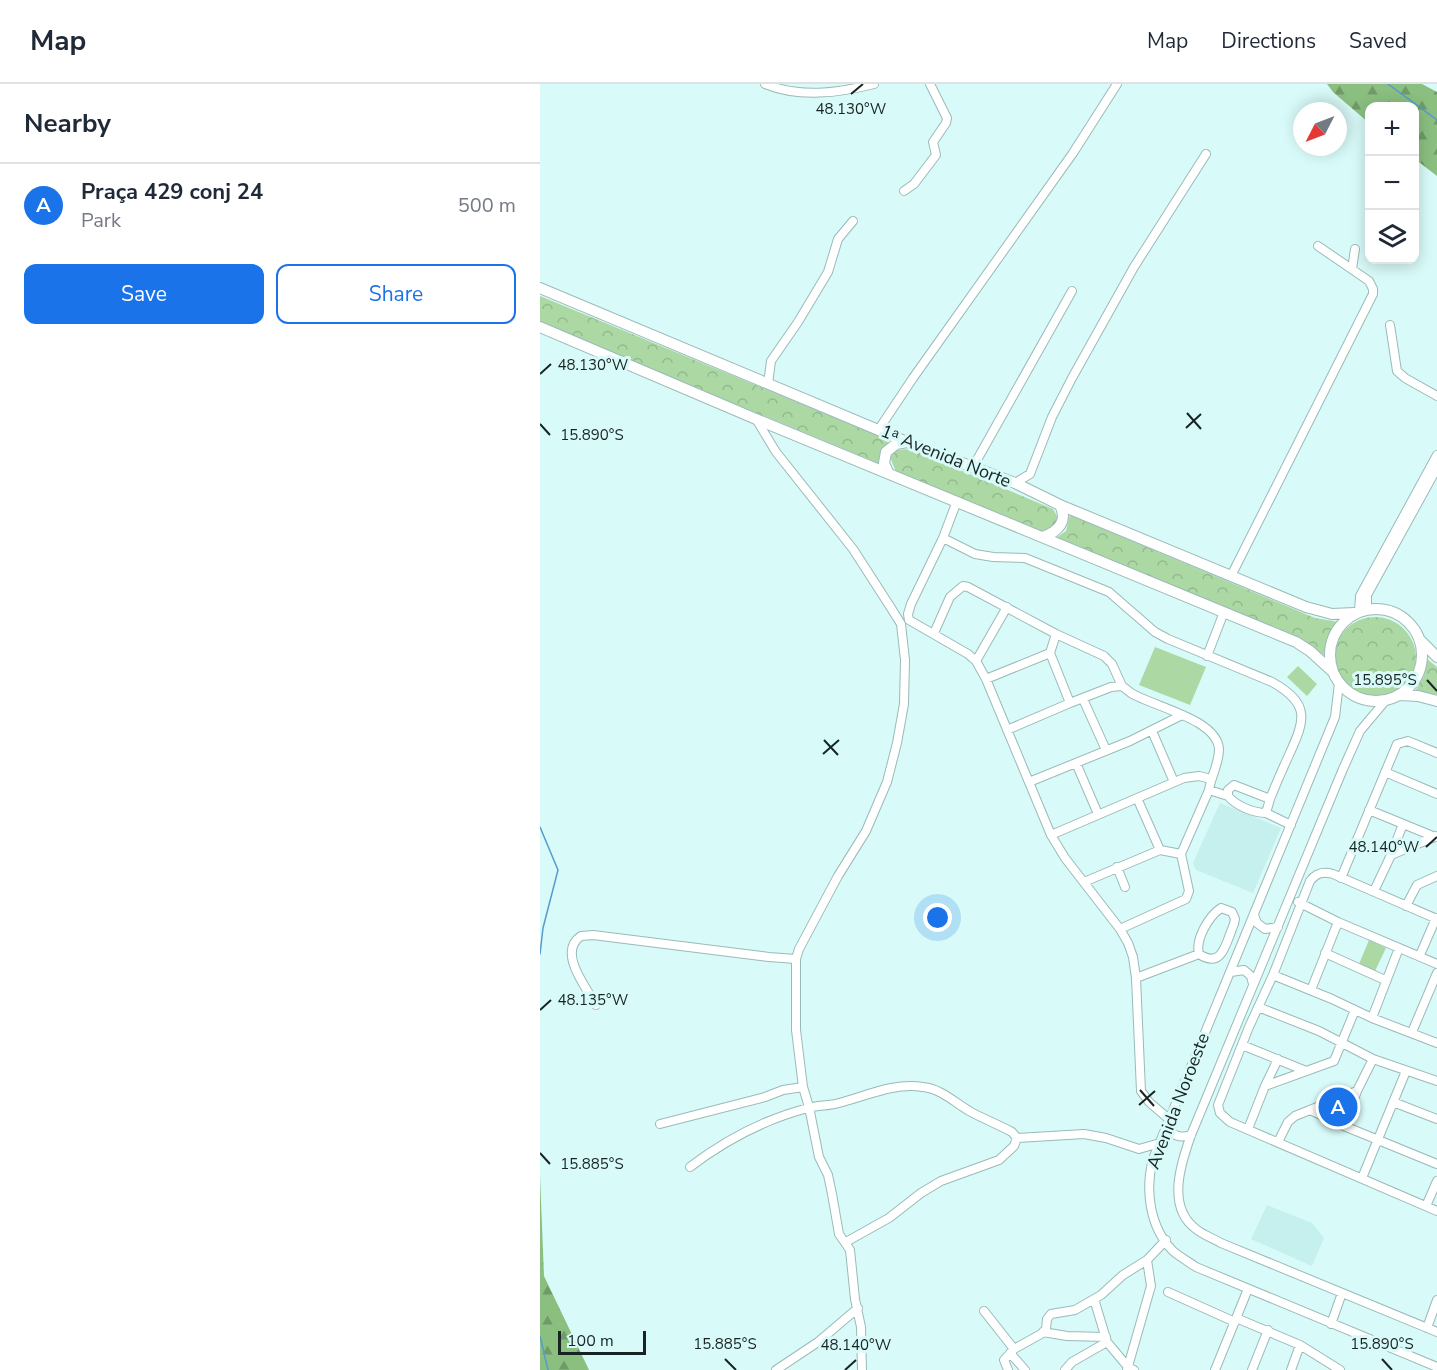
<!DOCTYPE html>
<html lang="en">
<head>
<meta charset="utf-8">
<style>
	:root { --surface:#fff; --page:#f2f2f3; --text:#1f2937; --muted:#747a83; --line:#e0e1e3; --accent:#1a73e8 }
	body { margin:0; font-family:"Nunito Sans",sans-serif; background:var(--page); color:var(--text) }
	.controls { position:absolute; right:18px; top:18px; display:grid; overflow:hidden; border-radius:12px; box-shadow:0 3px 15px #0003 }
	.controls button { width:54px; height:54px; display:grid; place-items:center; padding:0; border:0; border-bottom:2px solid var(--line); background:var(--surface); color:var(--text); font:30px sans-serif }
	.compass { position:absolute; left:753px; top:18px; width:54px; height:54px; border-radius:50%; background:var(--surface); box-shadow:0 3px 15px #0003; rotate:228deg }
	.scale { position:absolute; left:18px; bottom:15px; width:88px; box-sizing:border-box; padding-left:6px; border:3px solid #182423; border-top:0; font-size:16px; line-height:21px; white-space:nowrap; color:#182423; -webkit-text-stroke:4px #d8faf8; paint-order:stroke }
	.you { position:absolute; left:398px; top:834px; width:21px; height:21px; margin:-15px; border:4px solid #fff; border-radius:50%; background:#1a73e8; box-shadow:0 0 0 9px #1a73e833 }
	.badge { display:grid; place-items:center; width:39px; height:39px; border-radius:50%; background:var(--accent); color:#fff; font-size:20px; font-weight:700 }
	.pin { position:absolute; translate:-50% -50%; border:3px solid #fff; box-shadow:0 2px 6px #0006 }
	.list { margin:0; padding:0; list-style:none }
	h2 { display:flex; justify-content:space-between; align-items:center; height:78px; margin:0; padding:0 24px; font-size:26px }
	h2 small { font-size:20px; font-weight:400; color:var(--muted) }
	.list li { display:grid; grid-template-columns:39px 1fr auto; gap:18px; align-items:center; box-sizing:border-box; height:84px; padding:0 24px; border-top:2px solid var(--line) }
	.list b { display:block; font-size:22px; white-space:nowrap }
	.list p { margin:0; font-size:20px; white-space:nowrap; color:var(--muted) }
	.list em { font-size:20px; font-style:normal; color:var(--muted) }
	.actions { display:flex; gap:12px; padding:18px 24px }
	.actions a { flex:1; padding:14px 0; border:2px solid var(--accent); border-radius:12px; text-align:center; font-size:21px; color:var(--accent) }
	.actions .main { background:var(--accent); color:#fff }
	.icon { flex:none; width:33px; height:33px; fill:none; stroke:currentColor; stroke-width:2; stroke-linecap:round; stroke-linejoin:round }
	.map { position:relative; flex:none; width:897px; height:1286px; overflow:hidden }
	header { display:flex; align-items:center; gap:36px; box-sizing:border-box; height:84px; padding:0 30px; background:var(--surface); border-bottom:2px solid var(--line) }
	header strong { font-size:28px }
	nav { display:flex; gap:33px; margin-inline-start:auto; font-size:21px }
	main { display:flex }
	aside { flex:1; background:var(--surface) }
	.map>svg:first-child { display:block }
</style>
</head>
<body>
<header>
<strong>Map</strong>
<nav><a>Map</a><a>Directions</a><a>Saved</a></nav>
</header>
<main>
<aside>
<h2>Nearby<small></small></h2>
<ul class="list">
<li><span class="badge">A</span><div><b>Praça 429 conj 24</b><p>Park</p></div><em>500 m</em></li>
</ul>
<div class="actions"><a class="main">Save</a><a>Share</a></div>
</aside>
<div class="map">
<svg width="897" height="1286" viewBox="0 0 897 1286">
	<defs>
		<pattern id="forest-firs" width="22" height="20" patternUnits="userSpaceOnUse" patternTransform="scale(1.5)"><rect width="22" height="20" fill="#8abf80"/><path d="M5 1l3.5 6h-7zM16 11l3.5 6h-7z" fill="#709b68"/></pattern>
		<pattern id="park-crowns" width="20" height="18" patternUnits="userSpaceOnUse" patternTransform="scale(1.5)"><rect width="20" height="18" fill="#acd8a4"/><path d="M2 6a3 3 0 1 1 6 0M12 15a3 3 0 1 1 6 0" fill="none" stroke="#93b98d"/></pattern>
	</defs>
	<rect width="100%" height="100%" fill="#d8faf8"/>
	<path fill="#c5f0ed" d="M680,719L741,744L713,809L656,786L653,779Z
		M727,1121L772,1139L784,1154L772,1182L711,1155Z"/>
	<path fill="#acd8a4" d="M615,563L666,583L650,621L599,601Z
		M758,582L777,600L767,612L747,593Z
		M829,856L846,864L835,887L819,880Z"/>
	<path fill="url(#forest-firs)" d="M787,0H882L897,8V92L875,75L874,22H830L829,39L793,8Z
		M0,1091L4,1192L49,1286H0Z"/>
	<path fill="url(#park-crowns)" d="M0,212L356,359L340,380L0,239Z
		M370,365L513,425L518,434L517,442L502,449L356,388L350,373L357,366Z
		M530,431L775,534L799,538L787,557L784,571L762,557L516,454L526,447Z
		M794 574a41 41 0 1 1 82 0a41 41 0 1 1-82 0Z
		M887,575L897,583V611L875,607L884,592Z"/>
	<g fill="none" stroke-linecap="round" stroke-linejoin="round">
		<path stroke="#579bcf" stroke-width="1.5" d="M848,0L897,36
			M0,743L18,786L3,844L0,870
			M0,1252L8,1286"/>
		<defs>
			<path id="minor" d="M225,0C260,14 298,9 334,0
				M364,107L374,100L396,71L393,58L406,39L407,34L390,0
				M812,185L815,165
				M850,241L857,287L865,294L897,312
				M228,300L231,277L258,238L288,188L298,155L313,137
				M216,335L236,368L313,465L351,524L361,540L365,576L364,620L357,659L347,698L326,747L298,792L259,865L256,875V946L263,1003L269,1023L279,1073L288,1091L292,1110L299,1150L310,1166L315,1215L321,1243L322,1286
				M339,345L373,294L533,69L577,0
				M433,383L532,207
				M475,399L490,390L512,333L532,294L594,183L666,70
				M417,417L403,454L371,520L368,530L369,536L428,570L436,577L446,595L511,751L525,774L580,845L588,859L593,873L596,894L601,1007L609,1018L630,1036
				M403,454L435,470L453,473L485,474L569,508L615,548L628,555L732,598C771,620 765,636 749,671C742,686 736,700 730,715
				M691,492L833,210V205L829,197L778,162
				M827,525V511L897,384
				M819,527L820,512L897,371
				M394,549L410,513L423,502L428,503L516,550L564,572L572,580L582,602L591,609C614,623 677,635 679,665C679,680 671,692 669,706L641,770L649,807L646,815L580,845
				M510,569L530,619
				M667,572L684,528
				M436,577L467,523
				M446,595L510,569L516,550
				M799,599L795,633L613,1075C605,1105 609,1143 633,1167C640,1173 649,1178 656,1183L897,1283
				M543,615L566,666
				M846,616L820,647L803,685L651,1051C641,1079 626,1123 656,1145C663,1151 673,1154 681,1159L897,1248
				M467,646L530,619L571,603L582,602
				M612,647L634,698
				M536,679L558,730
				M845,688L897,710
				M489,698L590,657L642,631
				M694,701L730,715L726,729C714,729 696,722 688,712V706Z
				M669,706L688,712
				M597,714L620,766
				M829,726L895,753
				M726,729L751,741
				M511,751L644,694L659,692L671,695
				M851,771L863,740
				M577,783L585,803
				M801,794L857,660L868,657L897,669
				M544,798L620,766L641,770
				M834,807L851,771L897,752
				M758,818L798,838L897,880
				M866,822L877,801L897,792
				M681,824L692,828L695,835L694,840C686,858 683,886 659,870C655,855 669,832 681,824Z
				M714,831L717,839L725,845L738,843
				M897,835L793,790C783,787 776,789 770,797L733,891L709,943L678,1021L680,1029L690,1038L897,1127
				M785,869L845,896
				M880,871L896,834
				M691,888L704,886L711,892L713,900
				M733,891L792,915L832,934L897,959
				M596,894L659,870
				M771,906L798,838
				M56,921C46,903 17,868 41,852L53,851L229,873L256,875
				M718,923L779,947L833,975L897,997
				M832,934L859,864
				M872,948L897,889
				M702,961L766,987
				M725,1002L738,975
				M853,1018L897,1035
				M770,1026L804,1042L897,1080
				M120,1040L225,1013L243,1006L263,1003
				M627,1042C633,1053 640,1054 651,1051
				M804,1042L817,1007
				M708,1045L725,1002L794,977L815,926
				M738,1058L748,1038L755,1032L817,1007L833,975
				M150,1083C184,1057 226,1035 268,1024C278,1021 289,1022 299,1019C326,1012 355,998 383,1003C402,1005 415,1019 431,1028C444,1035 459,1041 472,1048L477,1054L544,1050L566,1054L599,1065L620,1059
				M822,1094L866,987
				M886,1122L897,1097
				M306,1158L349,1134L381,1109L401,1097L459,1076L474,1062L477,1054
				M628,1208L695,1238
				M554,1215L567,1258L588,1283L594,1286
				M444,1227L474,1265
				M696,1234L760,1261L800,1286
				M791,1240L802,1209
				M887,1244L897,1216
				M503,1248L527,1252L566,1253
				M470,1269L485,1286
				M236,1286L278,1258L318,1224
				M468,1286L464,1276L474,1265L501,1250L506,1245L507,1235L511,1230L535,1226L561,1211L583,1191L607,1176L626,1156
				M525,1286L532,1278L567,1258
				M587,1286L611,1202L607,1176
				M675,1286L708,1205
				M712,1286L728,1246
				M751,1286L760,1261"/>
			<path id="major" d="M0,204L367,358L475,399L520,421L766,523L792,530L815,529
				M0,243L216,335L756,558L770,567L792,587
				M348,388L344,379L346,368L356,360L367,358
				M503,453C519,447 528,437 520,421
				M790 571a46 46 0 1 1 92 0a46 46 0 1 1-92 0Z
				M880,556L897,573
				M860,611L878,612L897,617"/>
		</defs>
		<use href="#minor" stroke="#9abab8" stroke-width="10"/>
		<use href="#major" stroke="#9abab8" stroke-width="12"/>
		<use href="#minor" stroke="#fff" stroke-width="8"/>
		<use href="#major" stroke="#fff" stroke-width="10"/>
	</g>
	<path fill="none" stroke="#182423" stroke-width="2" d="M311,10L323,0M0,290L11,280M647,329L661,345M0,340L10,351M646,344L661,330M887,596L897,607M284,656L298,671M283,670L299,656M886,763L897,753M0,926L11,916M600,1006L614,1022M599,1021L615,1007M0,1069L10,1080M185,1275L196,1286M842,1275L852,1286M305,1286L316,1276"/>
	<g text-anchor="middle" stroke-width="6" stroke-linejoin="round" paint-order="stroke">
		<g font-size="18" fill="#182423" stroke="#d8faf8">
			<text transform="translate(406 372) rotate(22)" y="6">1ᵃ Avenida Norte</text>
			<text transform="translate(638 1017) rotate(-69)" y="6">Avenida Noroeste</text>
		</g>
	</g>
	<g font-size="15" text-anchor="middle" fill="#182423" stroke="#d8faf8" stroke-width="6" stroke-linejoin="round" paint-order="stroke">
		<text x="311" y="30">48.130°W</text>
		<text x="53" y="286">48.130°W</text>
		<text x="52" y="356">15.890°S</text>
		<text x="845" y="601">15.895°S</text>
		<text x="844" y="768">48.140°W</text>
		<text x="53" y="921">48.135°W</text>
		<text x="52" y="1085">15.885°S</text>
		<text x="185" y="1265">15.885°S</text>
		<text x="842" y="1265">15.890°S</text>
		<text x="316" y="1266">48.140°W</text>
	</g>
</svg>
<div class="controls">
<button>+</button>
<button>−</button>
<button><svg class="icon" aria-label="layers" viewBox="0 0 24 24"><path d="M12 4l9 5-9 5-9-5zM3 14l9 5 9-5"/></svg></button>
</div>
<svg class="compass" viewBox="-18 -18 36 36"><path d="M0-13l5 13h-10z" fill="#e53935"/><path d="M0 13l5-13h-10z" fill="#747a83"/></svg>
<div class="scale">100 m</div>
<div class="you"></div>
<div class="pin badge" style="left:798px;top:1023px">A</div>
</div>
</main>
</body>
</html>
